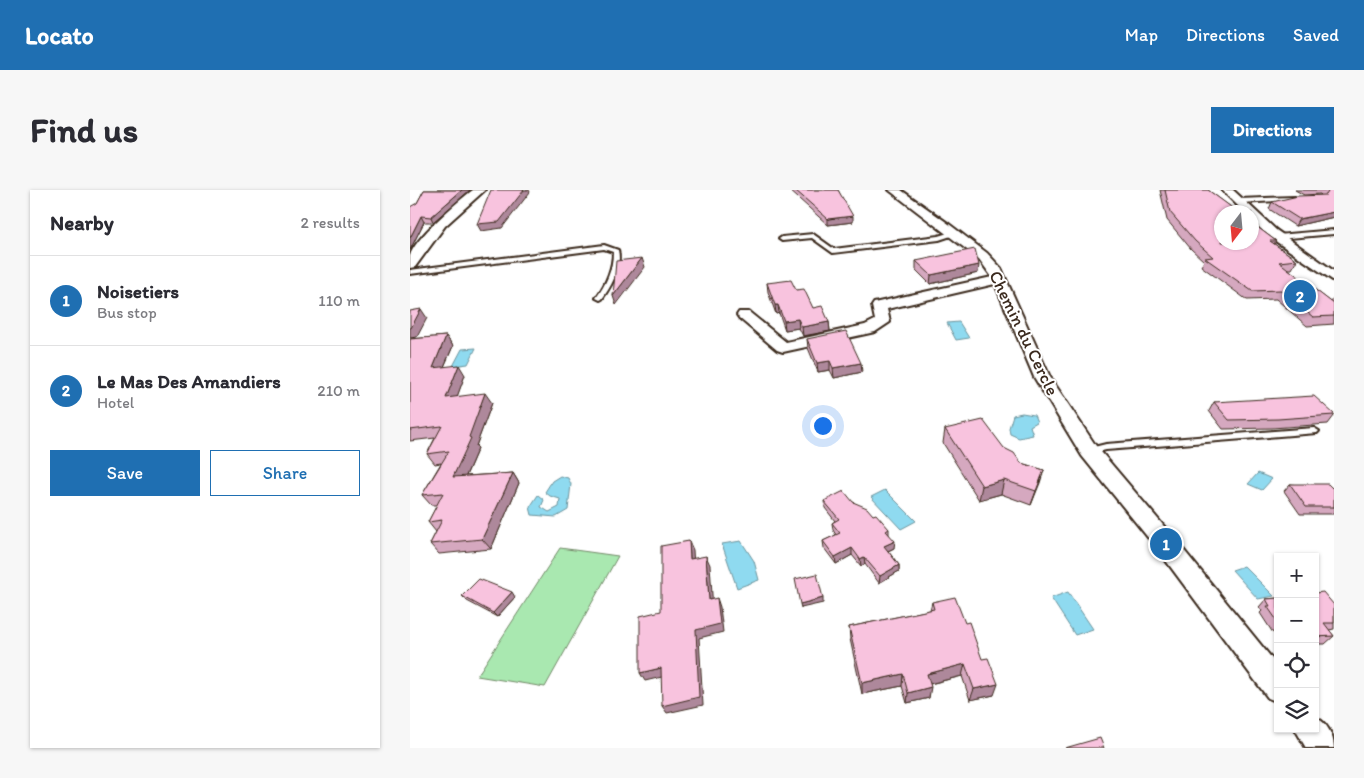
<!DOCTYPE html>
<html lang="en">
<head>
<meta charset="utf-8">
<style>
	:root { --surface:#fff; --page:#f7f7f7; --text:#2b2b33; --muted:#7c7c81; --line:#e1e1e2; --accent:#1f6fb2 }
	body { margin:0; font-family:Itim,sans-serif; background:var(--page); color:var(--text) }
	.controls { position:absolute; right:15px; bottom:15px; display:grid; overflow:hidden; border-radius:0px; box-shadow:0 1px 4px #0004 }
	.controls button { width:45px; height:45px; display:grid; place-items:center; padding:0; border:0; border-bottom:1px solid var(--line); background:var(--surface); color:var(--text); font:25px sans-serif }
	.compass { position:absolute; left:804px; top:15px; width:45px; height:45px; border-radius:50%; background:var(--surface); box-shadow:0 1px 4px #0004; rotate:196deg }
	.you { position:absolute; left:412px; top:235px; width:18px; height:18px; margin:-12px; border:4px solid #fff; border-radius:50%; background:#1a73e8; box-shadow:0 0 0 8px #1a73e833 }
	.badge { display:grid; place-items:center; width:32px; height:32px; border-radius:50%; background:var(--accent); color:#fff; font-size:16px; font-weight:700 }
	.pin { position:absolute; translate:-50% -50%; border:2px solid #fff; box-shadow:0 1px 5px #0006 }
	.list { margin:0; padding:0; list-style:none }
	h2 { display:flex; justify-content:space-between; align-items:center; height:65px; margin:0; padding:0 20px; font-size:21px }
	h2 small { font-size:16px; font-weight:400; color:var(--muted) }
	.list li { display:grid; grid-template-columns:32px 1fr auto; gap:15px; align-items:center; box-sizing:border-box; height:90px; padding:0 20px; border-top:1px solid var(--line) }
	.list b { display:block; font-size:19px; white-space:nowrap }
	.list p { margin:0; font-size:16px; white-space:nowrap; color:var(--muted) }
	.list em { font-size:16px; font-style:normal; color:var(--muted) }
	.actions { display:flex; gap:10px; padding:15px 20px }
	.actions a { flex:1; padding:11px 0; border:1px solid var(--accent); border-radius:0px; text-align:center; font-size:18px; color:var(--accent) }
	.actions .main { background:var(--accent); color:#fff }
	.icon { flex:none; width:28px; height:28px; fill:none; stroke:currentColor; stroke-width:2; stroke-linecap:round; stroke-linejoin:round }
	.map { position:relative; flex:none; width:924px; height:558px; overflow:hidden; border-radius:0px }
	header { display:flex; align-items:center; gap:30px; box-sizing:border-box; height:70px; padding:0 25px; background:var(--accent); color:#fff }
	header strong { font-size:24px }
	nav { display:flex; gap:28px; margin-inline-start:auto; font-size:18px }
	.intro { display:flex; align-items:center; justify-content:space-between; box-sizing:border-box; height:120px; padding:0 30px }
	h1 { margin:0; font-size:35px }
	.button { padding:12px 22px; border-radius:0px; background:var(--accent); color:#fff; font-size:18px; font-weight:700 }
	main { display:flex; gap:30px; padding:0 30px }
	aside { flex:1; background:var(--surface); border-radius:0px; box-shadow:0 1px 4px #0004 }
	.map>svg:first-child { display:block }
</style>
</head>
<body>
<header>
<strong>Locato</strong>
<nav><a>Map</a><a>Directions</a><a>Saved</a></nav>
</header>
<div class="intro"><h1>Find us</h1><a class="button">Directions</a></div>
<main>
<aside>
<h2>Nearby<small>2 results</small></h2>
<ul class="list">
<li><span class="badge">1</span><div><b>Noisetiers</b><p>Bus stop</p></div><em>110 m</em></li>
<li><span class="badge">2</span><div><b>Le Mas Des Amandiers</b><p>Hotel</p></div><em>210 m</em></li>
</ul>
<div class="actions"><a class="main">Save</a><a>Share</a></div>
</aside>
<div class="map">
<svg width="924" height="558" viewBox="0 0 924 558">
	<rect width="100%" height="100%" fill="#fff"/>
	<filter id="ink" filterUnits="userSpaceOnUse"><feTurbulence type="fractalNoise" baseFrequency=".02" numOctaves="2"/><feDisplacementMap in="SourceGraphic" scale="10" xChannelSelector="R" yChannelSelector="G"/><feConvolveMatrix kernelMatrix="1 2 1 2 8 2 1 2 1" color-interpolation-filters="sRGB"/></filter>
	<g filter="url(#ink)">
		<path fill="#a9e8b0" stroke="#728967" d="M150,358L208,366L135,497L67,486Z"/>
		<path fill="#8fdaf0" stroke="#6d949c" d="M549,132L559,148L546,150L537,133Z
			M66,158L58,174L43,176L52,159Z
			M612,223L624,225L627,232L620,236L623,245L609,248L600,244L599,238L603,225Z
			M848,283L862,289L852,300L838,294Z
			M150,286L158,288L161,294L158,320L146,327L122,325L120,317L128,305L134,310L131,317L139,322L149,317L150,309L140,306L135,302L142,291Z
			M475,300L506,331L491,339L461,307Z
			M331,351L344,371L349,390L327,398L312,354Z
			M834,376L864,406L848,409L822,380Z
			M658,402L683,439L665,445L641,408Z"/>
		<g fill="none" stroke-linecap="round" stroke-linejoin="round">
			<defs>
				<path id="service" d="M885,7L887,8V10L829,13L826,11L829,9Z
					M924,40V44L868,49L865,47L868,45Z
					M545,41L547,42V44L529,50L423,63L402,48L372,51L369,49L372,47L403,44L424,59L528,46Z
					M194,55L208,60C212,77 202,95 192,109L190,110L186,108C196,94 203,80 203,62L194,59L0,84V80Z
					M904,238L909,241L907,243L696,260L679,264L674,261L676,259L696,254Z"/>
				<path id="minor" d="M63,0H75L35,36L5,77L0,78C0,74 0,69 0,66C4,49 48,11 63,0Z
					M479,0H491L539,34L577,63L591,78L640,187L686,256L764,348L868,476V512L858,508L748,360L672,266L624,187L585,94L477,119L480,132L465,142L373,162L367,160L329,128L327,125L329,122H339L376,152L455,135L465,130L462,116L464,113L582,87L569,69Z
					M812,0H823L866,40L924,81V91L858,46L842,30V22H834Z
					M905,527C917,532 924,546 924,558H896L885,539H905Z"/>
			</defs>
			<use href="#service" stroke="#3b2a1e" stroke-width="4"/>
			<use href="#minor" stroke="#3b2a1e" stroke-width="4"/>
			<use href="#service" fill="#fff" fill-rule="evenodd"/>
			<use href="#minor" fill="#fff" fill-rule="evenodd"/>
		</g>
		<path fill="#d5a8bf" stroke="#3b2a1e" d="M14,0H60L23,32H14L0,60L7,13Z
			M379,0H428L443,32L418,35Z
			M750,0H798L866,51L864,54L887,70L882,79H878L921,112L924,108V134L897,136L866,109L837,110L791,76L794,71L781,59L757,30Z
			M885,0H924V27L885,36L859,19L862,12L911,5L910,4L894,5Z
			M506,71L568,83L520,94L506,80Z
			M357,93L386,100L403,118L419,132L420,141L393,146L389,138L375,140L369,123L366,124L358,102Z
			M36,146L43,156L34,177L55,185L47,206L82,213L66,256L68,258L56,286L103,283L109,293L81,359L29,364L20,354L26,342L18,332L27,315H21L12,305L31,273L25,274L17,264L25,248L0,251V149Z
			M397,149L452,182L424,188L420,180L408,182L398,158Z
			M804,212L924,224V226L918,234L862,238L813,239L799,221Z
			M535,239L594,258L611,273L634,280L621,315L591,304L569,310L533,253Z
			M880,294L924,298V324H890L874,301Z
			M414,311L443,312L463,325L479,339V344L484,358L478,361L489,375V381L469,393L455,374L451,376L442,365L426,374L414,358L413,351L426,345L423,340L422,333L425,331L415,318Z
			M905,403L924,415V439L919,440L924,446L915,454H905Z
			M52,406L105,407L87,427L57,411Z
			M868,408V445L866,442L863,443L850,423L852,421L849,417L856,409Z
			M522,412L584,505L560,510L552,486L520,494L519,508L497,513L492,496L452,504L440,449L439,437L520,420Z"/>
		<path fill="#ae889b" stroke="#3b2a1e" d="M52,0H60L23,32L21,27Z
			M114,0H119L120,2L92,38L71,41L67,34Z
			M924,22V27L885,36L889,29Z
			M11,26L14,32L0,60V48Z
			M443,26V32L418,35V29Z
			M232,68L235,77L206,115L203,106Z
			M569,75L568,83L520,94L521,85Z
			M365,115H368L369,123L366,124Z
			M11,119L17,128L7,147L0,148V138Z
			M388,129L389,138L375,140L374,131Z
			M419,132L420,141L393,146L392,137Z
			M36,146L43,156L29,188L23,178Z
			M420,171V180L408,182L407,173Z
			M451,173L452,182L424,188L423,178Z
			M49,175L55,185L43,218L36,208Z
			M75,203L82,213L66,256L68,258L51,297L43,287Z
			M634,280L630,293L621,315L626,301Z
			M103,283L109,293L81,359L72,349Z
			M594,290L591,304L569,310L572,296Z
			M279,351L283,360L284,378L280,369Z
			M485,351L484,358L474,363V356Z
			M442,358V365L426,374L425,367Z
			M296,366L300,375L303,419L299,410Z
			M454,367L455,374L451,376L450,369Z
			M489,375V381L469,393L470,386Z
			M102,402L105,407L87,427L83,423Z
			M307,408L310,417L313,442L289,448L293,515L257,523L252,516L286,440Z
			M413,408V413L391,418L390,414Z
			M555,474L552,486L515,495L517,484Z
			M251,478L256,486L235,491L230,483Z
			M493,484L492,496L452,504V493Z
			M588,494L584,505L560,510L564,499Z
			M521,497L519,508L497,513L498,503Z"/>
		<path fill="#f8c3de" stroke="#3b2a1e" d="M14,0H52L21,27L11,26L0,48V17L7,13Z
			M81,0H114L89,32L67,34Z
			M385,0H428L443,26L418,29Z
			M755,0H798L828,22H812V52H842V33L866,51H860L887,70L869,72L924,114V126L903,127L871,100L842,101L795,68L803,67L785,51L760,22Z
			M916,0H924V22L889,29L862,12L888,6L916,5L918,2Z
			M565,59L569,75L521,85L506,71Z
			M232,68L203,106L206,71Z
			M381,90L386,100L394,99L403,118L412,116L419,132L392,137L388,129L374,131L368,115H365L357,93Z
			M11,119L1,138H0V121Z
			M436,141L451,173L423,178L420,171L407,173L397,149Z
			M36,146L23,178L49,175L36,208L75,203L59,247L61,248L43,287L103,283L72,349L20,354L32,330L18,332L33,303L12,305L39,261L17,264L32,236L0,240V149Z
			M904,206L924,224V225L868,229L819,230L804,212Z
			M573,230L594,258L604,263L611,273L634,280L626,301L594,290L572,296L535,239Z
			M880,294H918L922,298H924V317H896Z
			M434,301L443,312L457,318L463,325L466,324L479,339L476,341L485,351L474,356L489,375L470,386L454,367L450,369L442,358L425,367L413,351L430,343L422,333L429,329L414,311Z
			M279,351L280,369L296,366L299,410L307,408L310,434L286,440L289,507L252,516L251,478L230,483V426L251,421V356Z
			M407,384L413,408L390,414L385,389Z
			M69,389L102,402L83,423L52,406Z
			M913,402L924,415V433H914L924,446L905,447V403Z
			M545,407L555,433L559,432L572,469L578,468L588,494L564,499L555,474L517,484L521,497L498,503L493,484L452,493L439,437L524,419L522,412Z
			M868,408V432L857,416H860L856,409Z
			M690,548L694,558H655Z"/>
	</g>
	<g text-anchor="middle" stroke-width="4" stroke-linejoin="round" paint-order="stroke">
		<g font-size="18" fill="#3b2a1e" stroke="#fff">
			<text transform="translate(614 143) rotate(64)" y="6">Chemin du Cercle</text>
		</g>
	</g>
</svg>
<div class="controls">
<button>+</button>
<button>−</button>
<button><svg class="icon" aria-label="locate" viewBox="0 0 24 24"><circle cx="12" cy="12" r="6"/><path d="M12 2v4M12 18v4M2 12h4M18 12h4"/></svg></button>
<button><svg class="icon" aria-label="layers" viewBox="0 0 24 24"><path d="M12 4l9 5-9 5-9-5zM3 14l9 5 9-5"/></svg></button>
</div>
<svg class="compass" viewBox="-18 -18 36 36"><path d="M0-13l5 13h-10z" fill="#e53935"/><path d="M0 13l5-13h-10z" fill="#7c7c81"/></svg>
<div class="you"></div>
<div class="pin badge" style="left:756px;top:354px">1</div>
<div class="pin badge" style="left:890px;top:106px">2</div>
</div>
</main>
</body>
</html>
